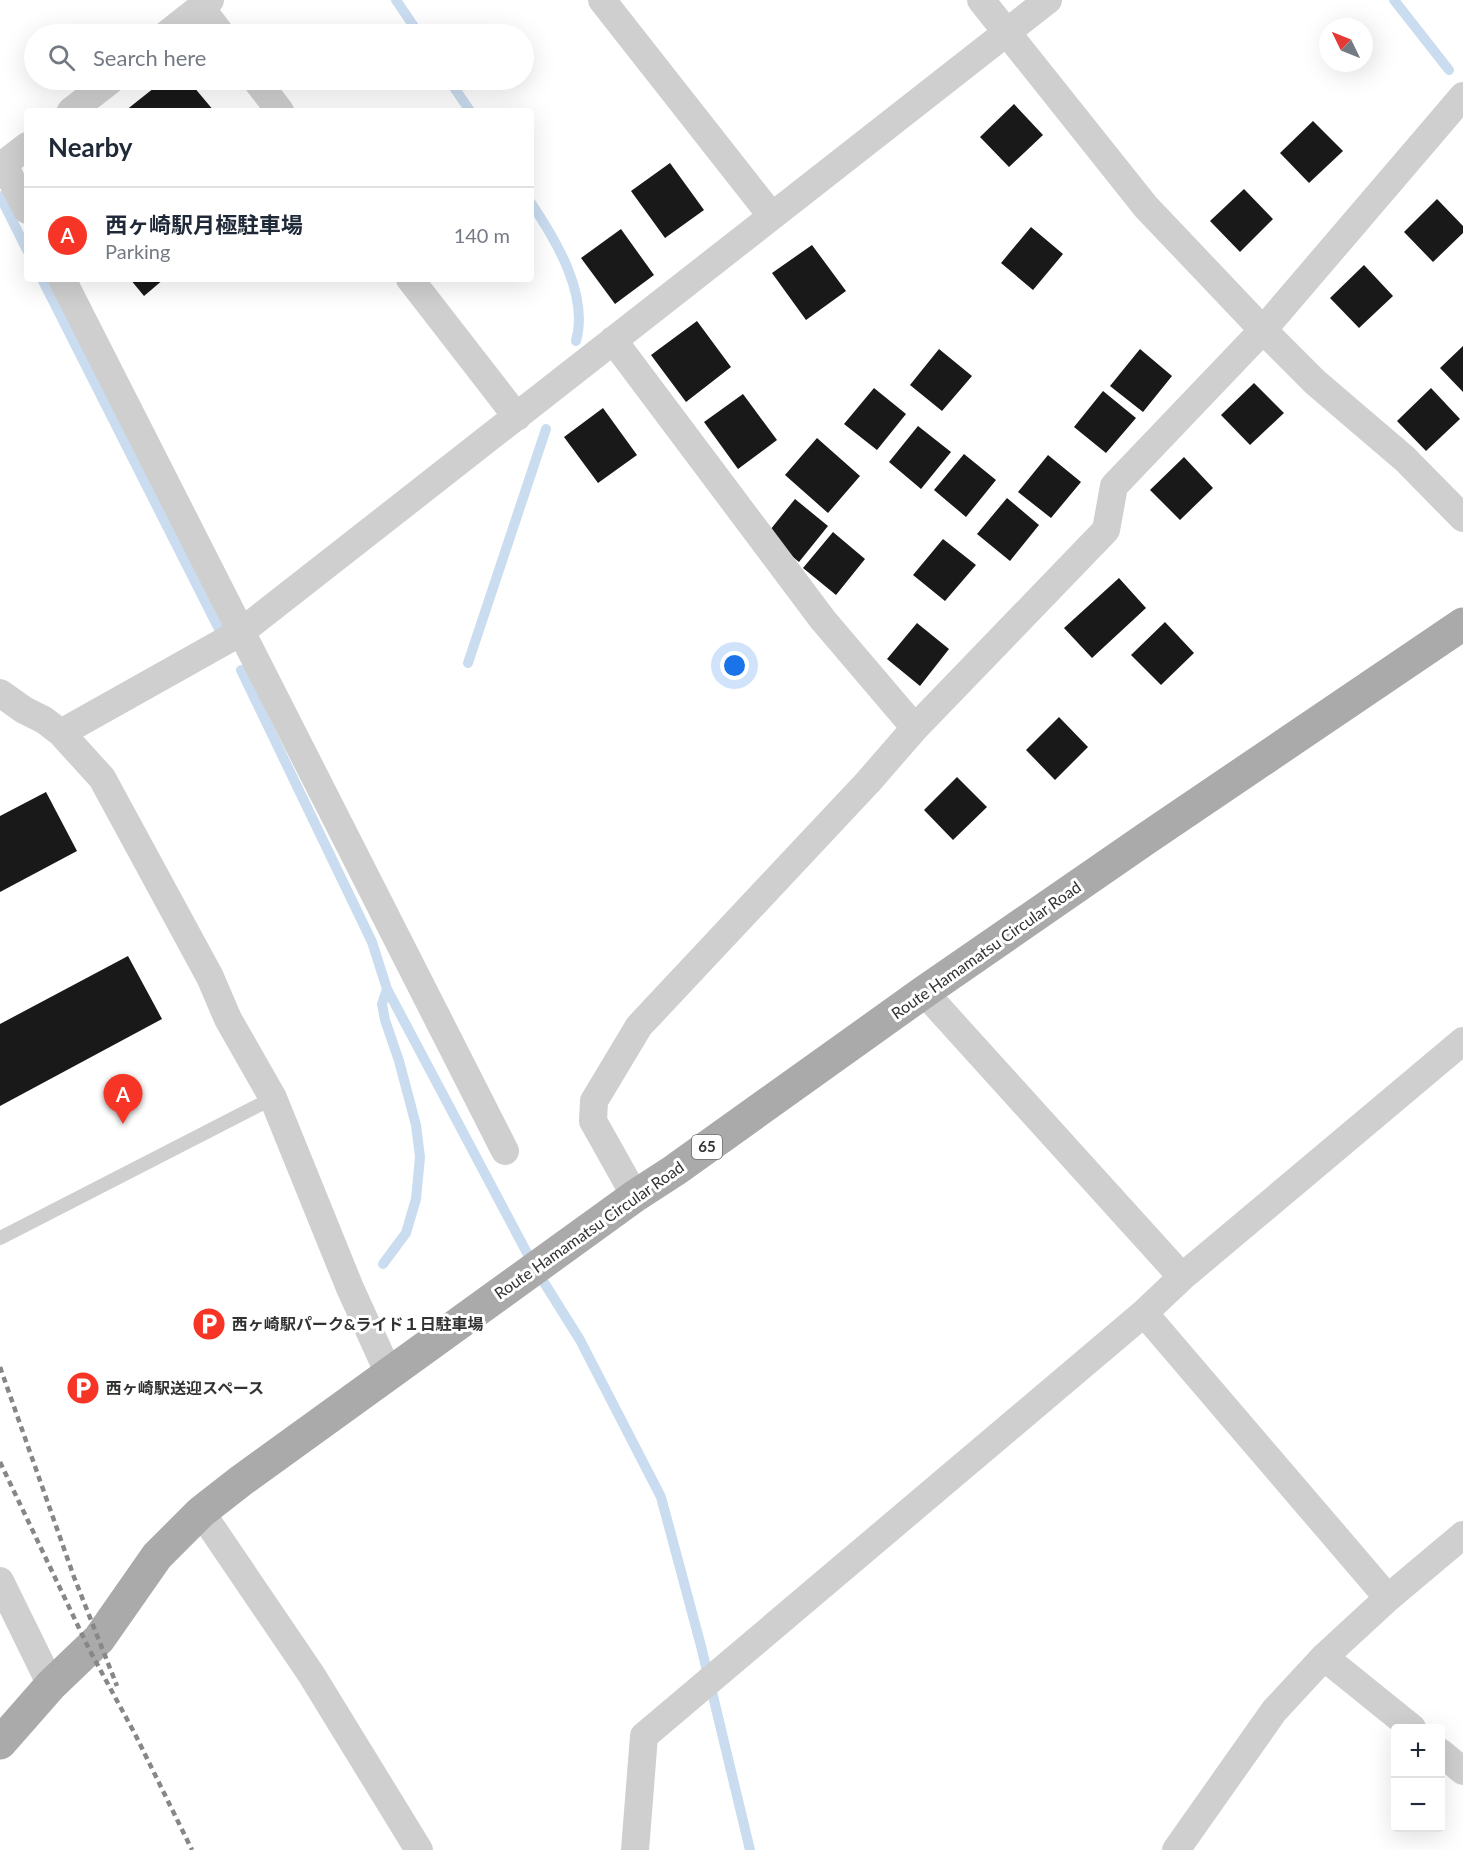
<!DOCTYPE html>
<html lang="en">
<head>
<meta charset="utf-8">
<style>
	:root { --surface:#fff; --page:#f2f2f3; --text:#1f2937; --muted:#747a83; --line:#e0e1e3; --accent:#f73526 }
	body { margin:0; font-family:Lato,"Noto Sans JP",sans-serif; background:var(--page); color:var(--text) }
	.controls { position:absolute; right:18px; bottom:18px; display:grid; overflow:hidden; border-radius:6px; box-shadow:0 6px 24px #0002 }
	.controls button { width:54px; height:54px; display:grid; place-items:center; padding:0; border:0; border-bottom:2px solid var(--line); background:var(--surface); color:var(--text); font:30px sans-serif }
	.compass { position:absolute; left:1319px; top:18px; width:54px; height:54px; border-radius:50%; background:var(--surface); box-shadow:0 6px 24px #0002; rotate:313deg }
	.you { position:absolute; left:735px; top:666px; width:21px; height:21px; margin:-15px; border:4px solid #fff; border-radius:50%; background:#1a73e8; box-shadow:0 0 0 9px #1a73e833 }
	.badge { display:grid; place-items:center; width:39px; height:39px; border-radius:50%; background:var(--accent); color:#fff; font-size:20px; font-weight:700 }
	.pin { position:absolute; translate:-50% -50px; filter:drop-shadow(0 2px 3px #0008) }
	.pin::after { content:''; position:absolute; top:32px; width:21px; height:18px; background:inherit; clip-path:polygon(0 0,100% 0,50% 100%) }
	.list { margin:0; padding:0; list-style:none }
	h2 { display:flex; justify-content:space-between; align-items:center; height:78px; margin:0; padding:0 24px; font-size:26px }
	h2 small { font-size:20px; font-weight:400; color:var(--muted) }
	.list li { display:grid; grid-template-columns:39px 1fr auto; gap:18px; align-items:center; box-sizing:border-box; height:96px; padding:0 24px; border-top:2px solid var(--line) }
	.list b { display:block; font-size:22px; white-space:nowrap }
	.list p { margin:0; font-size:20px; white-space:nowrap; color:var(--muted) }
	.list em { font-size:20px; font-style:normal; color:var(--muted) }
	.icon { flex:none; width:33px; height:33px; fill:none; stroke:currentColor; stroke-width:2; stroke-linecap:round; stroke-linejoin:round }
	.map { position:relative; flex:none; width:1463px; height:1850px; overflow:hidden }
	.search { position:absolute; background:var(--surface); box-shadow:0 6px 24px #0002; left:24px; top:24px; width:510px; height:66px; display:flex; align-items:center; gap:15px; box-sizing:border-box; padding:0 21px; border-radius:33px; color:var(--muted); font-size:22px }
	.panel { position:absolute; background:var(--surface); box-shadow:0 6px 24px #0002; left:24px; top:108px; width:510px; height:174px; border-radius:6px }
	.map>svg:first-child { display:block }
</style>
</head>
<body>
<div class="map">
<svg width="1463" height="1850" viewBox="0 0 1463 1850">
	<rect width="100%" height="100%" fill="#fff"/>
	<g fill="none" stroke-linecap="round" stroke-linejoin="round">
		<path stroke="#cadcf0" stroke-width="10" d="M396,0L419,34
			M1394,0L1449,70
			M449,80L470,111
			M0,196L27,250
			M531,203C556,240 589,295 576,341
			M42,279L221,633
			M468,663L546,429
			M241,670L372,942L387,989L382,1004L385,1020L399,1061L416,1125L420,1157L416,1199L406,1233L383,1264
			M387,989L535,1268L580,1340L661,1497L701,1646L750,1850"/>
	</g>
	<path fill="#191919" d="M164,80H188L214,111H125Z
		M1014,104L1043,135L1009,167L980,137Z
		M1313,121L1343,151L1309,183L1280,153Z
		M670,163L704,210L665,238L631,191Z
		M1244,189L1273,219L1240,252L1210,221Z
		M1437,199L1463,226V233L1433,262L1404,232Z
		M1031,227L1063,254L1033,290L1001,263Z
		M621,229L654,275L615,304L581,258Z
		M812,245L846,291L806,320L772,273Z
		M1364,265L1393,296L1359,328L1330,298Z
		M130,279H164L144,296Z
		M697,321L731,367L686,402L651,355Z
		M1463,346V392L1440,368Z
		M939,349L972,376L942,411L910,385Z
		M1140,349L1172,376L1143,412L1110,386Z
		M1254,383L1284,413L1250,445L1221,415Z
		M874,388L906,414L877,450L844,424Z
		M1431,388L1460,419L1426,451L1397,421Z
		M1103,391L1136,418L1106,453L1074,427Z
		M743,394L777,440L738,469L704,422Z
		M603,408L637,455L598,483L564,437Z
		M918,426L951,452L921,489L889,462Z
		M817,438L860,476L828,513L785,475Z
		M964,454L996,480L966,517L934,490Z
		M1048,455L1081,482L1051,518L1018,492Z
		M1184,457L1213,488L1180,520L1150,490Z
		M1007,498L1039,525L1010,561L977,534Z
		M795,499L828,526L799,562L766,535Z
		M833,532L865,559L836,595L803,568Z
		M943,539L976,565L945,601L913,575Z
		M1119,578L1146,608L1092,658L1064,628Z
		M1165,622L1194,653L1161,685L1131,655Z
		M917,623L949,649L920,686L887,659Z
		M1059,717L1088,747L1055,780L1026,750Z
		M957,777L987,807L953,840L924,810Z
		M46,792L77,851L0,892V816Z
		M128,956L162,1019L0,1106V1024Z"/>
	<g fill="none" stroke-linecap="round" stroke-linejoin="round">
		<path stroke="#cfcfcf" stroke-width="14" d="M0,1238L273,1098"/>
		<path stroke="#cfcfcf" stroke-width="28" d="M602,0L771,215
			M981,0L1146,207L1263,330L1315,382L1405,459L1463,518
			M201,8L221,34
			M167,34L210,0
			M256,80L280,111
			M71,111L111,80
			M4,165L27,210
			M0,167L27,146
			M62,279L505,1151
			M410,279L517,417
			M613,340L823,620L915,728
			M0,693L24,710L44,720L61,733L102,778L210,977L228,1019L273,1098L350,1288L389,1374
			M61,733L241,632L1048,0
			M924,992L1182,1277
			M635,1196L593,1121L594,1101L639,1026L868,782L915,728L1106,530L1114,486L1263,330L1463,96
			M1144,1313L1388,1598
			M201,1512L311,1674L419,1850
			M0,1581L51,1685
			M1324,1657L1412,1728
			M1440,1752L1463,1771
			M635,1850L644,1736L1144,1313L1182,1277L1463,1041
			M1176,1850L1274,1711L1324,1657L1388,1598L1463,1535"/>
		<path stroke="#aaa" stroke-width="33" d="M0,1743L51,1685L99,1639L157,1556L201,1512L242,1480L635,1196L675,1170L924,992L1147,838L1463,624"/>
		<path stroke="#878787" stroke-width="4.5" stroke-dasharray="6 4.5" stroke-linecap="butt" d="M0,1367L74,1577L117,1686
			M0,1462L89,1649L135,1734L192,1850"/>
	</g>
	<defs>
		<symbol id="parking-disc" viewBox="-11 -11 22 22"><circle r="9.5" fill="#f73526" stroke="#fff"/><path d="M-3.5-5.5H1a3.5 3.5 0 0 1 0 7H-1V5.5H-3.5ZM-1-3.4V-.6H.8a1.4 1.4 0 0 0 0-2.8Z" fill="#fff"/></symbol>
	</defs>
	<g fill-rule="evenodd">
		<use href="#parking-disc" x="190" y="1305" width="38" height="38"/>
		<use href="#parking-disc" x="64" y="1369" width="38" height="38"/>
	</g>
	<g text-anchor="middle" stroke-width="6" stroke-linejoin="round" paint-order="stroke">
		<rect fill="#fff" stroke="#707070" stroke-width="1.5" x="692" y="1135" width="30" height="24" rx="4.5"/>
		<g font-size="15" font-weight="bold" fill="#323232">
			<text x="707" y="1152">65</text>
		</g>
		<g font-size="16" fill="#323232" stroke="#fff">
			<text transform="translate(986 950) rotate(-35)" y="6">Route Hamamatsu Circular Road</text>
			<text transform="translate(589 1230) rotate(-35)" y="6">Route Hamamatsu Circular Road</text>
		</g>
		<g font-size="16" font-weight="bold" fill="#323232" stroke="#fff" text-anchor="start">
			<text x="232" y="1330">西ヶ崎駅パーク&amp;ライド１日駐車場</text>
			<text x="106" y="1394">西ヶ崎駅送迎スペース</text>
		</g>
	</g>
</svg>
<div class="controls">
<button>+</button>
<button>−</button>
</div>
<svg class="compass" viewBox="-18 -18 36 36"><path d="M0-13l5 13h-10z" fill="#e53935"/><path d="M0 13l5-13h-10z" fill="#747a83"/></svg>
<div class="you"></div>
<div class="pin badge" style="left:123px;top:1124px">A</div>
<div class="search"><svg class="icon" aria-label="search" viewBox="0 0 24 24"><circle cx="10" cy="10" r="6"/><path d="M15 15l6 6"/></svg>Search here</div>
<section class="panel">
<h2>Nearby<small></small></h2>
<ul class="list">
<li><span class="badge">A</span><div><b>西ヶ崎駅月極駐車場</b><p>Parking</p></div><em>140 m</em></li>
</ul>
</section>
</div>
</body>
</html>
